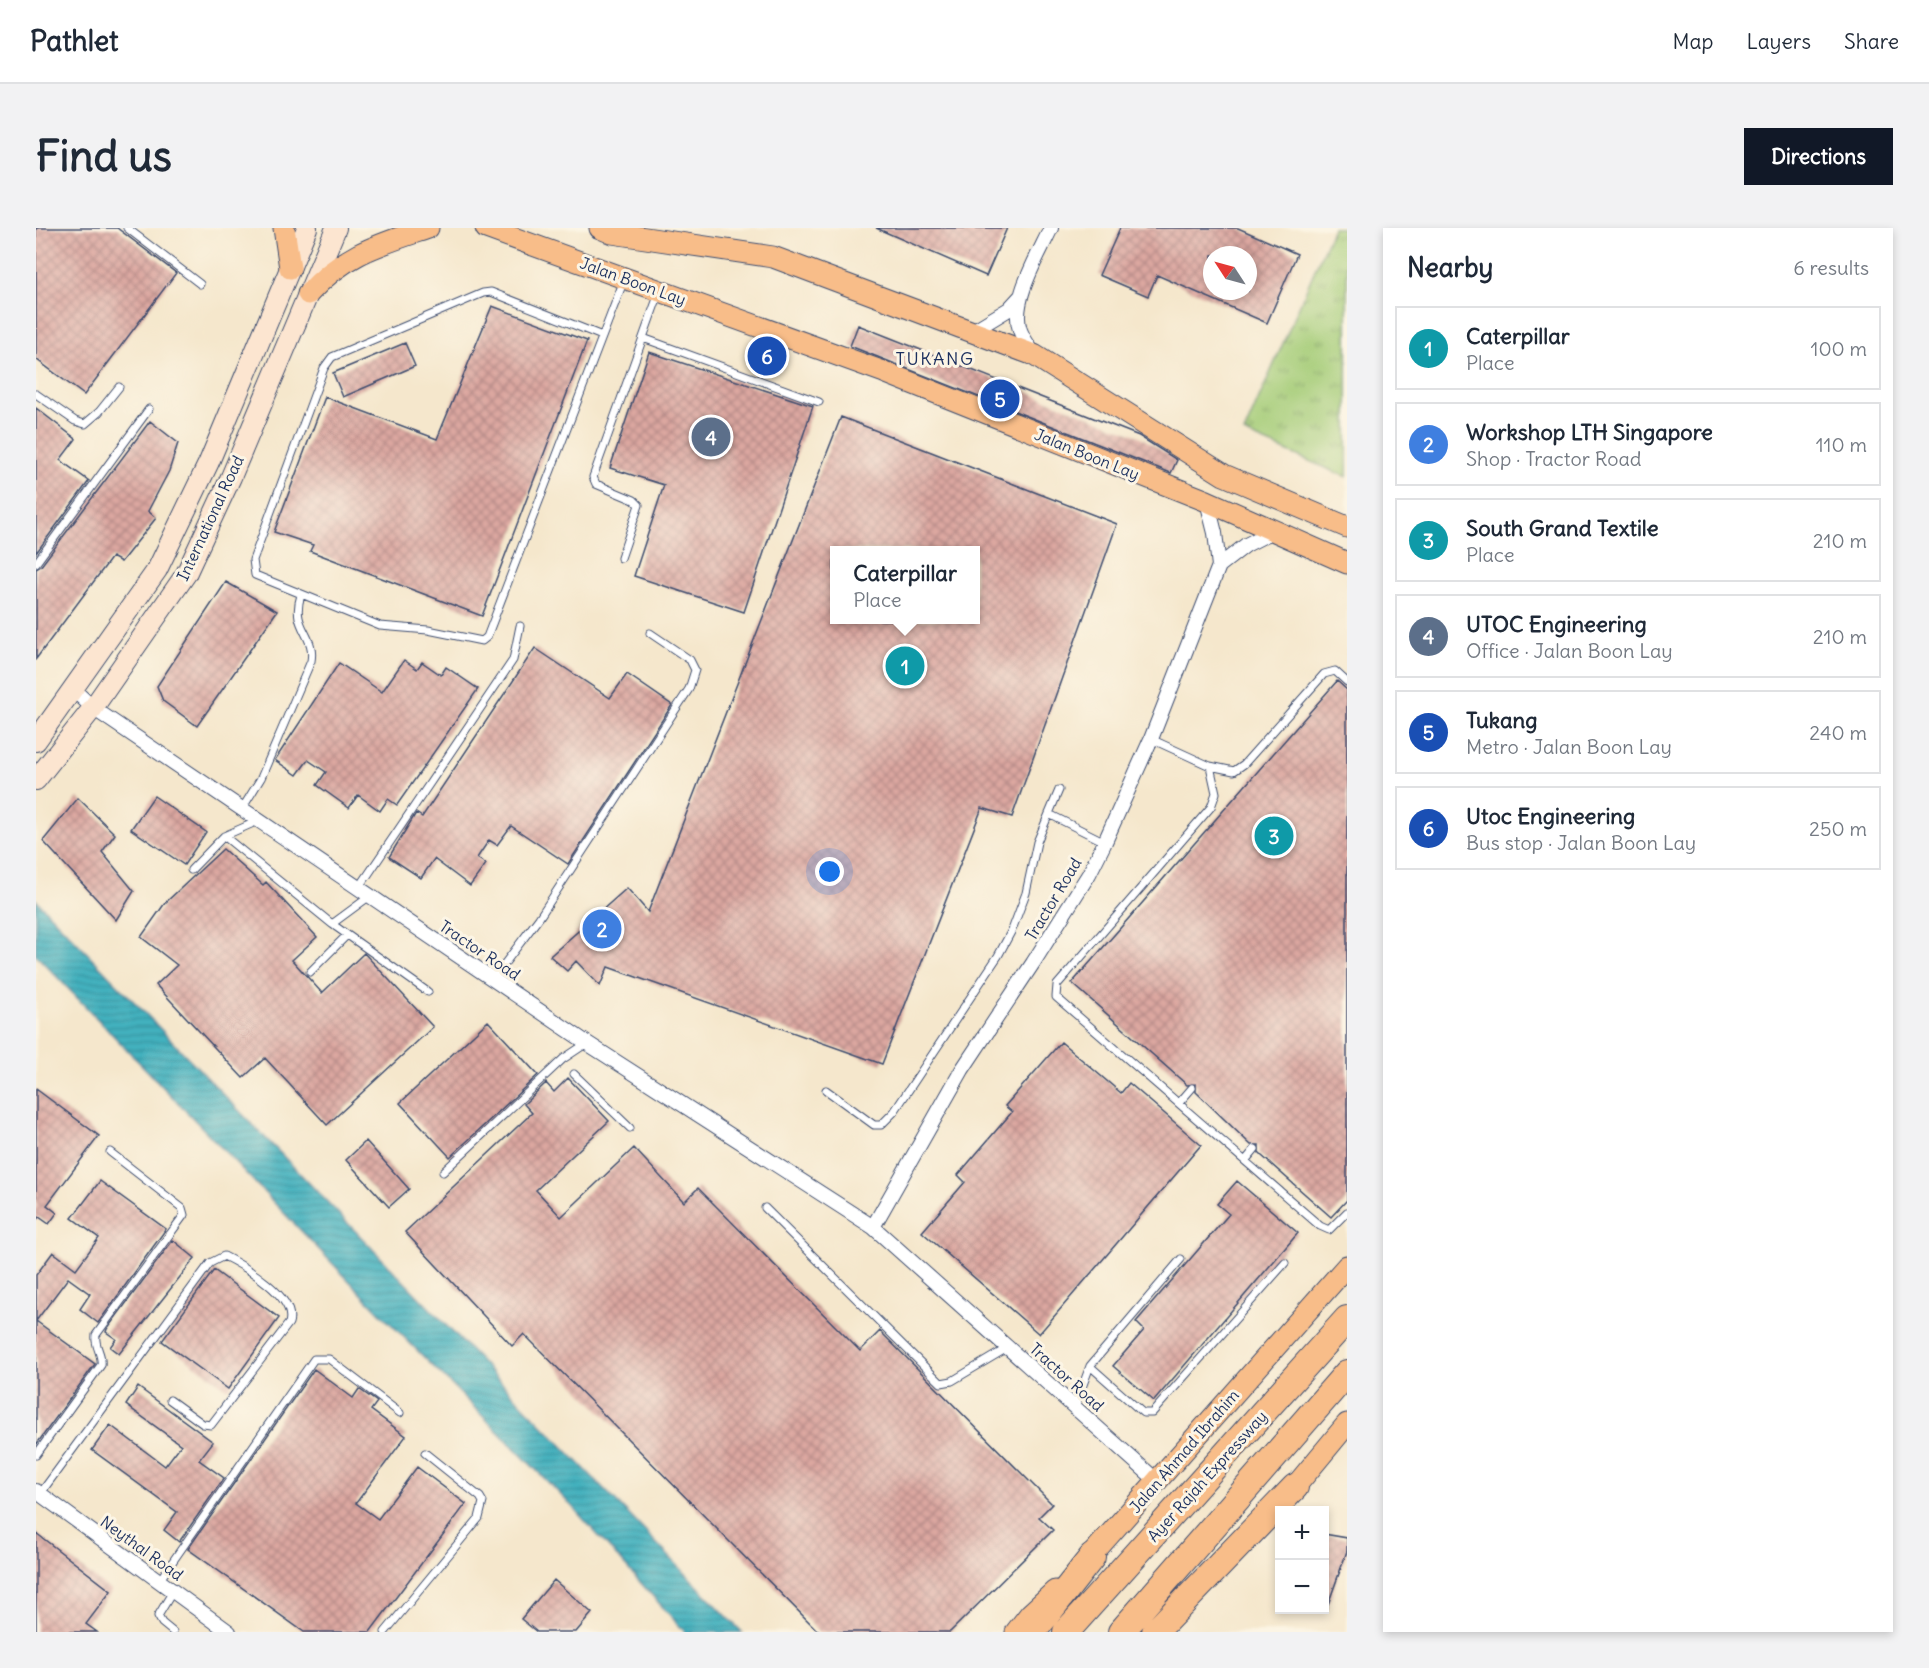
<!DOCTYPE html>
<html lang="en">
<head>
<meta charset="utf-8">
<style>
	:root { --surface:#fff; --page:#f2f2f3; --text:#1f2937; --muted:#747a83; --line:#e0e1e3; --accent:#111827 }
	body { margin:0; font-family:Delius,sans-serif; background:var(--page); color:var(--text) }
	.controls { position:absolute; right:18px; bottom:18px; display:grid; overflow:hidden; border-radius:0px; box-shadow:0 3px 9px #0003 }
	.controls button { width:54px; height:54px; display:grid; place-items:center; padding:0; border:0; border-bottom:2px solid var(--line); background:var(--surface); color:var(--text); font:30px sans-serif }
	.compass { position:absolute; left:1167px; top:18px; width:54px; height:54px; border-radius:50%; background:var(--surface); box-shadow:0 3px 9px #0003; rotate:306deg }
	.you { position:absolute; left:794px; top:644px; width:21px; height:21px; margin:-15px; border:4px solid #fff; border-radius:50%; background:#1a73e8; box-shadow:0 0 0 9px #1a73e833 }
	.badge { display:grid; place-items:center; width:39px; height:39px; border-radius:50%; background:var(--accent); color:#fff; font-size:20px; font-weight:700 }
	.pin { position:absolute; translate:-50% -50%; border:3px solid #fff; box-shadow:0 2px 6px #0006 }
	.popup { position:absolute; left:794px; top:318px; width:150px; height:78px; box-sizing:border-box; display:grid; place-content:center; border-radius:0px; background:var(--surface); filter:drop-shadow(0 2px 4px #0005); font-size:20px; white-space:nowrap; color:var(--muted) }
	.popup b { font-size:22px; color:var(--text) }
	.popup::after { content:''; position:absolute; left:50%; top:100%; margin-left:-12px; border:12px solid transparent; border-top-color:var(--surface) }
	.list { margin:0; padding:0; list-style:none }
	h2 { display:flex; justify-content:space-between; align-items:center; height:78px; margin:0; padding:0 24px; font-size:26px }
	h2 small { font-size:20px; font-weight:400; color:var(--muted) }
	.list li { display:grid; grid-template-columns:39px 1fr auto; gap:18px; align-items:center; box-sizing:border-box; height:84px; margin:0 12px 12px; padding:0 12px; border:2px solid var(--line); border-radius:0px }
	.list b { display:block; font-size:22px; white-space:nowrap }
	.list p { margin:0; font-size:20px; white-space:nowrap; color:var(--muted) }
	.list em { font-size:20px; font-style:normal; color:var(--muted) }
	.map { position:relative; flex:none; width:1311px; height:1404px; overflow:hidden; border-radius:0px }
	header { display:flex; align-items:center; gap:36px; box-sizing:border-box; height:84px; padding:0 30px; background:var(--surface); border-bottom:2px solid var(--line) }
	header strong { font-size:28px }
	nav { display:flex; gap:33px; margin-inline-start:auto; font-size:21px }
	.intro { display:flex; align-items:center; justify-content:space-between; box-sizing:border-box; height:144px; padding:0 36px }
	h1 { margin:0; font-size:42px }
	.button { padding:15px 27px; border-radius:0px; background:var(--accent); color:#fff; font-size:21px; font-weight:700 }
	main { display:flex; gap:36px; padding:0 36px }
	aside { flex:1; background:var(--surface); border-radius:0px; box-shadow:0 3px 9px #0003 }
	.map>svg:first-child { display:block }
</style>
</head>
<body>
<header>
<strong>Pathlet</strong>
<nav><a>Map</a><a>Layers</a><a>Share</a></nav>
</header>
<div class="intro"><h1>Find us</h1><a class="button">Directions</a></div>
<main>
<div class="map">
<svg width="1311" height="1404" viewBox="0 0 1311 1404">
	<defs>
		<pattern id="grass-tufts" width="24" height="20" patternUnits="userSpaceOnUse" patternTransform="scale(1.5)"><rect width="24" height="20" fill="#a4cc77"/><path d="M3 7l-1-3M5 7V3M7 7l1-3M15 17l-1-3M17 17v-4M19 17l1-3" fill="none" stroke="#85a665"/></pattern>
		<pattern id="water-rules" width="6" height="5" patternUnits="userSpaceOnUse" patternTransform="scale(1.5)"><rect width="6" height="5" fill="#42b1be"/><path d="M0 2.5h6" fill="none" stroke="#36909e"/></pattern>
		<pattern id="building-cross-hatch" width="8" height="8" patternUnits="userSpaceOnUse" patternTransform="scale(1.5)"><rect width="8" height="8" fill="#dca7a0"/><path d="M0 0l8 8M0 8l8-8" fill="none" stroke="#b28886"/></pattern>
	</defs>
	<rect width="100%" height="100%" fill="#fcf5e5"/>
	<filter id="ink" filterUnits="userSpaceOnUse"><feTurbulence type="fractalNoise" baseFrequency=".0167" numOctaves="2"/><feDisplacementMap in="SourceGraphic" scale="12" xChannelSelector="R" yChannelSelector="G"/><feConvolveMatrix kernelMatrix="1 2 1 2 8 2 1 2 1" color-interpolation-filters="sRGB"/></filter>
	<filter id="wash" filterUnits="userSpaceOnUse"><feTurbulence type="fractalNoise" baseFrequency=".008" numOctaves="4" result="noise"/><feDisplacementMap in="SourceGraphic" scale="24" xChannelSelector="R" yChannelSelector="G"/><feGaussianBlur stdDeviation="1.35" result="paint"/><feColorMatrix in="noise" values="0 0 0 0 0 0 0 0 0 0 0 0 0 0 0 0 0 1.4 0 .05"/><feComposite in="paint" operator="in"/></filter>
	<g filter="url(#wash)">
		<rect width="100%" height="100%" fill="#f5e7cc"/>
		<path fill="url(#grass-tufts)" stroke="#607e6a" stroke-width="1.5" d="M1297,0H1311V249L1208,205Z"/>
		<path fill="url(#water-rules)" stroke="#2e708e" stroke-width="1.5" d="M0,672L706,1404H649L533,1275L348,1089L0,727Z"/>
		<g id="blocks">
			<path fill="url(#building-cross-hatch)" fill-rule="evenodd" d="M0,0H81L140,45L48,167L0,131Z
				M840,0H971L950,48Z
				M1084,0H1202L1261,26L1231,95L1121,47L1112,68L1063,47ZM1176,27H1212V63H1176Z
				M456,78L551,113L446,388L274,323L277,317L238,304L289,169L401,211Z
				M822,97L1103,208L1141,232L1135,245L814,118Z
				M369,115L379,138L307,169L297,145Z
				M613,124L777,178L708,384L598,348L628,257L574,240Z
				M0,180L40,211L24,232L53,253L0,325Z
				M805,189L1081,296L976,589L946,580L846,836L572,739L564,758L540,733L531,743L514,728L591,660L612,684ZM798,322H939V392H798Z
				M114,193L142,215L133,243L112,283L120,290L85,334L76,329L0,431V341L5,338Z
				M190,354L241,383L161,498L127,473L121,458Z
				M499,420L574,470L591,446L636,477L532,636L475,598L461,617L453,612L441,630L450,636L434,658L398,631L385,650L353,629L380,585L386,589Z
				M368,432L381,441L386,434L405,447L410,439L442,461L361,577L352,571L344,583L322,567L313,580L281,557L290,544L272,532L261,547L239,532L303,435L346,464Z
				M1301,453L1311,462V972L1295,989L1226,928L1223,925V917H1215L1160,864V856L1151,857L1036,755Z
				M118,568L170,604L148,637L95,601Z
				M42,570L79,606L66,624L98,663L80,692L7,613Z
				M187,621L227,657L230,654L281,709L256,732L286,765L328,725L397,799L291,897L229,830L207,850L120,757L141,737L105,709L129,675Z
				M452,793L502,847L414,929L364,875Z
				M1025,814L1085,865L1093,855L1165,917L1003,1106L886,1004L929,954L922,947L976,884L969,878Z
				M532,850L573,893L500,962L525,989L598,920L648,974L662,960L824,1123L844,1103L1016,1276L1003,1289L1017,1302L914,1404H783L488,1106L476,1118L369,1004L496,885L488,876L510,855L518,864Z
				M0,861L63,908L11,977L21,985L13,996L3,989L0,992Z
				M330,913L373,961L353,979L310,932Z
				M64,953L130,1001L62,1095L44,1081L54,1066L32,1050L0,1093V1047L17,1024L40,1041L63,1010L36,990Z
				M1201,953L1262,1005L1118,1173L1077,1138L1108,1102L1100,1094L1193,986L1181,976Z
				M137,1012L159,1030L83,1126L74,1119L80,1111L70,1104L71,1101Z
				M178,1042L243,1090L192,1161L126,1113Z
				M0,1093L59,1136L0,1217Z
				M278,1141L317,1170L323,1161L341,1174L335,1182L370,1208L320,1275L342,1291L381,1239L430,1276L334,1404H268L152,1321Z
				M102,1159L177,1214L163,1232L188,1250L143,1314L128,1302L141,1284L56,1222L74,1197L129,1238L145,1217L90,1177Z
				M0,1305L75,1363L50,1396L61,1404H0Z
				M1288,1306L1311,1310V1323L1290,1382Z
				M518,1352L556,1385L540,1404H501L485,1391Z"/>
		</g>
	</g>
	<g filter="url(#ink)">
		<use href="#blocks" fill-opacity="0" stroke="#3c4b6e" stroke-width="1.5"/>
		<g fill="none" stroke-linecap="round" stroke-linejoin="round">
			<defs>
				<path id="service" d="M91,0L164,56
					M566,108L455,64L447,65L296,129L288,140L217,332L219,347L344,398L392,402L446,413L451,409L588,52
					M607,110L783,174
					M0,166L39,193L49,196L63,184L83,159
					M585,330L603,277L598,272L560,256L557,249L623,65
					M0,335L113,181
					M1115,511L1174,538L1198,543L1208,536L1288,446L1299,443L1311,454
					M1174,538L1180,565L1175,579L1021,757L1020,769L1284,998L1293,1002L1311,984
					M206,581L225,550L275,433C280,406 254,400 265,367
					M1013,586L1069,614
					M188,608L296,696L392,764
					M155,642L188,608L222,593
					M323,660L477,432L484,398
					M296,696L334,668
					M274,744L311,707
					M457,751L503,690L653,461L659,442L654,432L614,405
					M538,846L594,900
					M790,862L838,897H845L858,884L962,728L976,702L990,665L1001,614L1023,562
					M1143,875L1156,860
					M1209,933L1219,921
					M407,944L527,831L551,815
					M729,980L905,1155L916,1153L973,1119
					M1054,1138L1107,1185H1116L1249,1035
					M1039,1178L1054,1138L1145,1031
					M0,1227L65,1137C67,1127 58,1118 60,1107L148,987L146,980L74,924
					M4,1266L174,1035L188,1028C208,1038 261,1069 253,1095L175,1197L167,1196L134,1172
					M123,1353L278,1131H293L364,1185
					M137,1363L122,1388L126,1395L137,1404
					M349,1404L443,1290L447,1274L444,1269L389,1225"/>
				<path id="minor" d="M935,104L973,81L985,68
					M998,127C994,119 987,111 984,102C974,74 1003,26 1015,0
					M1183,338L1210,317L1239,302
					M38,462L57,480L551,815L837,999L1121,1253
					M837,999L926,842L997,735L1053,646L1068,616L1115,511L1183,338L1179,305L1171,273
					M0,1263L193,1404"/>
				<path id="secondary" d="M0,513L121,342L173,234L271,0
					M0,552L57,480L150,346L195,249L300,0"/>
				<path id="primary" d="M248,0L254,40
					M450,0L848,144L1171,273L1311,335
					M564,0L576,5L737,29L998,127L1188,247L1311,299
					M272,66C308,26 342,17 392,0
					M1248,1272L1311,1196
					M1044,1340L1311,1038
					M980,1404L994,1386L1019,1363"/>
				<path id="motorway" d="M997,1404L1056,1329
					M1030,1404L1311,1091
					M1085,1404L1311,1145
					M1119,1404L1259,1259"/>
			</defs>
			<use href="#service" stroke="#3c4b6e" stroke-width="9"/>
			<use href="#minor" stroke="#3c4b6e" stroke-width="16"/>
			<use href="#secondary" stroke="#3c4b6e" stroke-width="22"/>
			<use href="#primary" stroke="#3c4b6e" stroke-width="23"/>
			<use href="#motorway" stroke="#3c4b6e" stroke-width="28"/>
			<use href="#service" stroke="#fff" stroke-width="7"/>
			<use href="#minor" stroke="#fff" stroke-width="14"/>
			<use href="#secondary" stroke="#fce5d0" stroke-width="20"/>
			<use href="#primary" stroke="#f8bd89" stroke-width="21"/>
			<use href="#motorway" stroke="#f8bd89" stroke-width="26"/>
		</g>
	</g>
	<g text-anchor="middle" stroke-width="6" stroke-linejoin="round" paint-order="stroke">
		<g font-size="16" fill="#1b2f5e" stroke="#fcf5e5">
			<text transform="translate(597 53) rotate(20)" y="6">Jalan Boon Lay</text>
			<text transform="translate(1051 226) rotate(22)" y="6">Jalan Boon Lay</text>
			<text transform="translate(174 290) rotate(-65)" y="6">International Road</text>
			<text transform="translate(1017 671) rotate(-59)" y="6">Tractor Road</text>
			<text transform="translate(444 722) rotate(34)" y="6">Tractor Road</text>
			<text transform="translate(1031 1149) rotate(42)" y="6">Tractor Road</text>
			<text transform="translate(1148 1223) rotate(-49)" y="6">Jalan Ahmad Ibrahim</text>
			<text transform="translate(1171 1248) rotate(-48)" y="6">Ayer Rajah Expressway</text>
			<text transform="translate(106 1320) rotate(36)" y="6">Neythal Road</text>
		</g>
		<g font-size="18" letter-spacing="1.5" fill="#1b2f5e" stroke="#fcf5e5">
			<text x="899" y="137">TUKANG</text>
		</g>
	</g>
</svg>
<div class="controls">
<button>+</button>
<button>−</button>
</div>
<svg class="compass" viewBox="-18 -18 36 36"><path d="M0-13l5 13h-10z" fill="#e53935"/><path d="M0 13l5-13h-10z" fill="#747a83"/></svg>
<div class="you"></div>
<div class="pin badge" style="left:869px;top:438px;background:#0f9aa8">1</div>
<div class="popup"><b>Caterpillar</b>Place</div>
<div class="pin badge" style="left:566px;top:701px;background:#3f7fe0">2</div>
<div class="pin badge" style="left:1238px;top:608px;background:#0f9aa8">3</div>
<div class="pin badge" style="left:675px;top:209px;background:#5c6f8a">4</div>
<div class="pin badge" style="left:964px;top:171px;background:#1a4fb4">5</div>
<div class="pin badge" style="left:731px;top:128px;background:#1a4fb4">6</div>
</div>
<aside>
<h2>Nearby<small>6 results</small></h2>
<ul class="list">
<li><span class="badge" style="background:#0f9aa8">1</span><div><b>Caterpillar</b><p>Place</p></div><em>100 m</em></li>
<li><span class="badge" style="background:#3f7fe0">2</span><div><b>Workshop LTH Singapore</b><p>Shop · Tractor Road</p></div><em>110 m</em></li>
<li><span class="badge" style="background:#0f9aa8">3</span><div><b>South Grand Textile</b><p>Place</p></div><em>210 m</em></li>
<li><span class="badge" style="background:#5c6f8a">4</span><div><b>UTOC Engineering</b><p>Office · Jalan Boon Lay</p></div><em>210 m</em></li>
<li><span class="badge" style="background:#1a4fb4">5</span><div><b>Tukang</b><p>Metro · Jalan Boon Lay</p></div><em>240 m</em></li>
<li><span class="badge" style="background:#1a4fb4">6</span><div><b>Utoc Engineering</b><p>Bus stop · Jalan Boon Lay</p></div><em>250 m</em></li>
</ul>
</aside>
</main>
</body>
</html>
